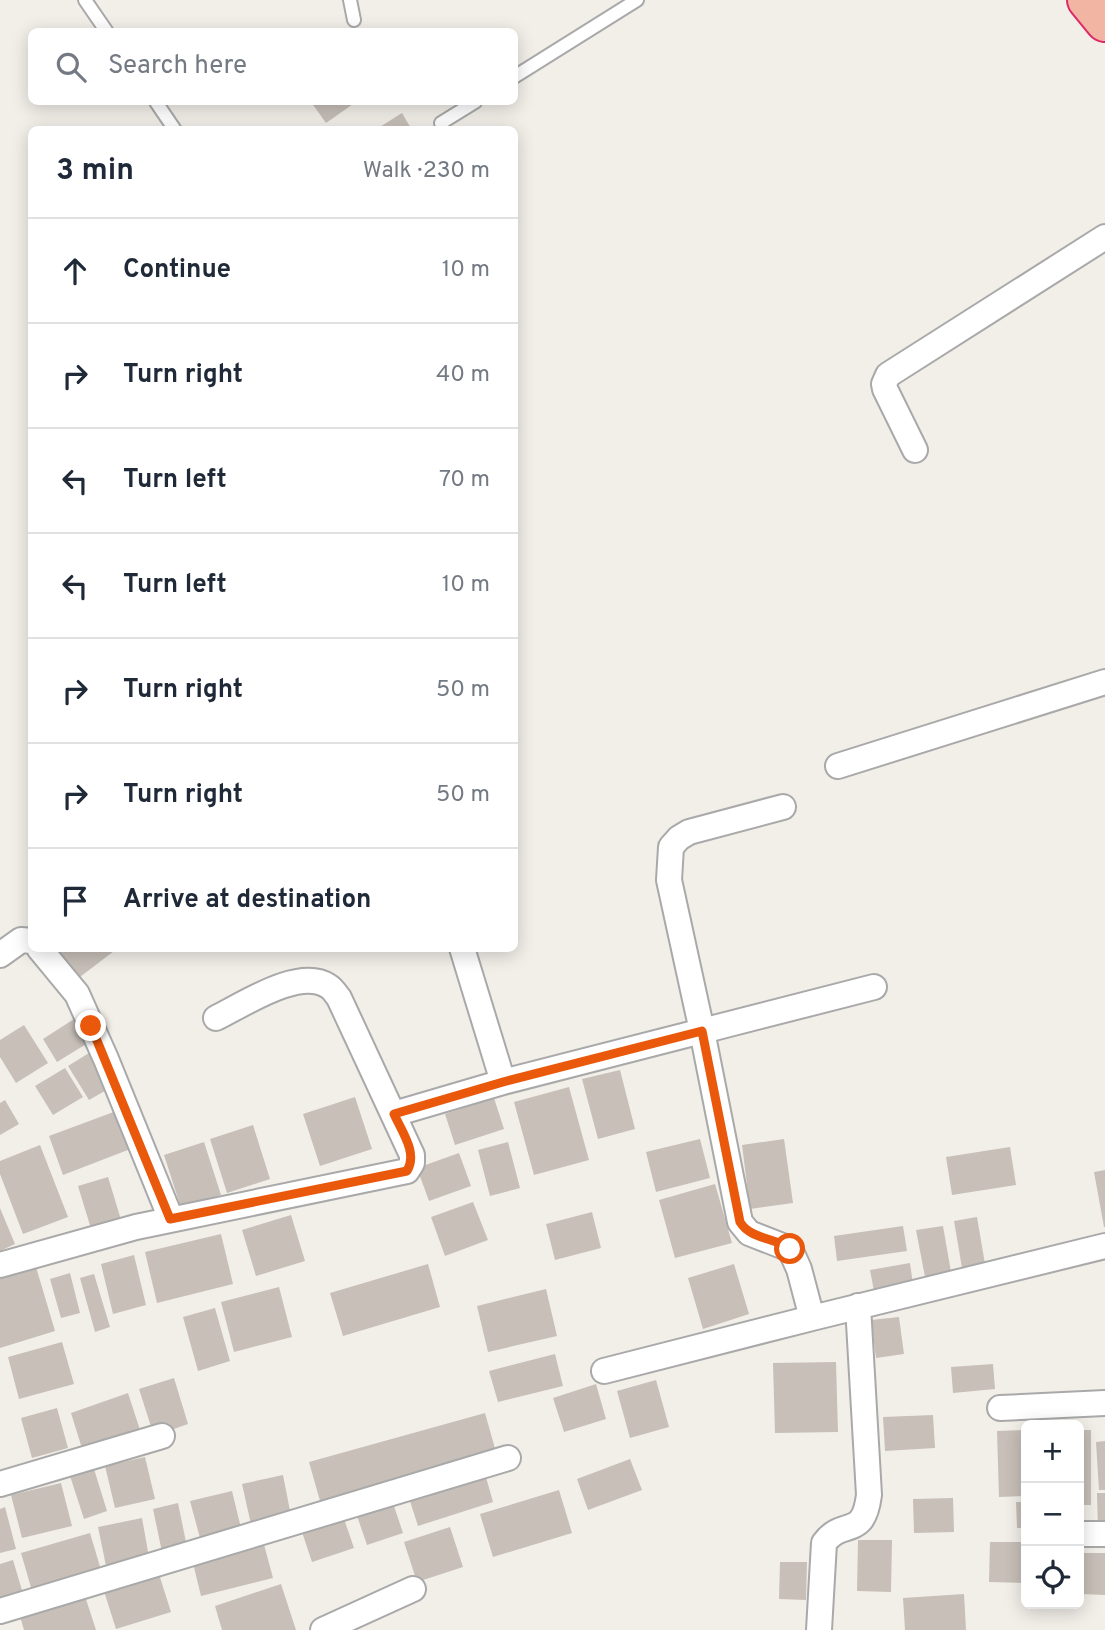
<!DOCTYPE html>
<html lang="en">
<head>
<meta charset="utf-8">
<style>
	:root { --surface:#fff; --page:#f6f6f7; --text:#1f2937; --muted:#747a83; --line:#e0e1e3 }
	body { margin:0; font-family:Overpass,sans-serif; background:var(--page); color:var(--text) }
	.controls { position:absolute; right:21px; bottom:21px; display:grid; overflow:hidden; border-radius:10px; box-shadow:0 4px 18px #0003 }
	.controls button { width:63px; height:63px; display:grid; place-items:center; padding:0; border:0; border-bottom:2px solid var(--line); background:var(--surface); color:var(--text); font:35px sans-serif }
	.stop { position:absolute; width:21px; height:21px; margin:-16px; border:5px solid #ea580c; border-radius:50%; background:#fff }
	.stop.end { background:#ea580c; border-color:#fff; box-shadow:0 2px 7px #0008 }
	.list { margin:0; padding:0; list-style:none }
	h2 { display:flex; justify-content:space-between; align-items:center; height:91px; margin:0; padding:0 28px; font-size:30px }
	h2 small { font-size:23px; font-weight:400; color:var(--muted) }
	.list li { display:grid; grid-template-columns:46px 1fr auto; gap:21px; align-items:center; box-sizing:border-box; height:105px; padding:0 28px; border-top:2px solid var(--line) }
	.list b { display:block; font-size:26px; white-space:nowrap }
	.list em { font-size:23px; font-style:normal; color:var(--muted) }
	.icon { flex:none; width:38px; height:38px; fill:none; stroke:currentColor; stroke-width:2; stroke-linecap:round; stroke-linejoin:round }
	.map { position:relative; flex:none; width:1105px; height:1630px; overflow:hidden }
	.search { position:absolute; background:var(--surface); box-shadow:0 4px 18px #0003; left:28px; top:28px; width:490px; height:77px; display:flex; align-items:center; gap:18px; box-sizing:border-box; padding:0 24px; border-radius:10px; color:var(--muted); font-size:26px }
	.panel { position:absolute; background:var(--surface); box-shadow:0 4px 18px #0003; left:28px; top:126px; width:490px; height:826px; border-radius:10px }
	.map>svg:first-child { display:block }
</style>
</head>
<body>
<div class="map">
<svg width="1105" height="1630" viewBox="0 0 1105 1630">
	<rect width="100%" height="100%" fill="#f2efe9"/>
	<path fill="#c7bfb8" d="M311,102H356L326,123Z
		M402,113L412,130H375Z
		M54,948H118L76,980Z
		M74,1019L88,1043L57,1062L43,1039Z
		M24,1025L48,1063L16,1083L0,1057V1040Z
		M89,1053L110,1088L89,1100L68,1066Z
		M65,1068L83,1097L53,1115L35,1086Z
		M620,1070L635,1129L598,1139L582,1079Z
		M569,1087L589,1160L534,1175L514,1102Z
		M355,1097L372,1149L320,1166L303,1114Z
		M494,1098L504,1129L455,1145L445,1114Z
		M5,1100L19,1124L0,1135V1103Z
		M119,1110L133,1148L63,1175L49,1136Z
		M253,1125L270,1179L227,1193L210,1139Z
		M700,1139L710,1178L656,1192L646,1152Z
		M784,1139L793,1203L750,1209L742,1145Z
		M204,1142L221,1195L181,1208L164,1155Z
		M508,1142L520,1188L490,1196L478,1150Z
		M40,1145L68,1217L23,1234L0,1174V1161Z
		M1010,1147L1016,1185L952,1195L946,1157Z
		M459,1153L471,1186L429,1201L417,1168Z
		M1105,1170V1227H1104L1094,1172Z
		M108,1177L122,1223L92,1232L78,1186Z
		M715,1184L732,1243L675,1258L659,1200Z
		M473,1202L488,1240L445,1256L431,1217Z
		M0,1208L15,1244L0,1251Z
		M592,1212L601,1248L555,1260L546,1224Z
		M291,1215L305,1261L256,1276L242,1230Z
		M977,1217L985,1264L962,1268L954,1221Z
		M903,1226L907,1251L837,1261L834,1236Z
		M943,1226L951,1272L925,1277L916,1230Z
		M221,1234L233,1284L157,1303L145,1252Z
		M134,1255L146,1305L113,1314L101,1264Z
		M910,1263L913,1284L874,1291L870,1270Z
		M428,1264L440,1307L343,1336L330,1293Z
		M734,1264L749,1314L703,1329L688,1278Z
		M36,1267L55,1331L0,1348V1278Z
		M70,1273L80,1313L61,1318L50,1279Z
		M94,1274L110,1327L95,1332L80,1278Z
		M279,1287L292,1337L234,1352L221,1302Z
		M546,1289L557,1336L488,1352L477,1306Z
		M215,1308L230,1361L198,1371L183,1317Z
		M899,1317L904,1354L876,1358L871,1320Z
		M62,1342L74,1384L19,1399L8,1357Z
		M555,1354L563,1386L498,1402L489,1371Z
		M836,1362L838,1432L775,1433L773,1363Z
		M993,1364L995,1389L953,1393L951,1367Z
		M174,1378L188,1424L154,1436L139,1389Z
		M656,1380L669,1427L630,1438L617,1391Z
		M596,1384L606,1419L564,1432L553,1398Z
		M128,1393L142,1436L84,1455L71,1413Z
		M57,1408L68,1448L32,1458L21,1418Z
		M485,1413L498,1459L322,1508L309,1462Z
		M933,1415L935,1448L885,1451L883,1417Z
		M1026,1430V1496L999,1497L997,1431Z
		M1079,1430H1091V1505H1079Z
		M1105,1441V1490H1099L1096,1442Z
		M145,1457L155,1499L115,1508L105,1466Z
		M630,1459L642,1490L588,1510L577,1479Z
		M94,1469L107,1511L84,1519L70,1476Z
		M484,1470L493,1502L418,1526L408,1495Z
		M283,1475L292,1521L252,1529L242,1484Z
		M61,1483L72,1526L22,1538L11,1495Z
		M559,1490L572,1533L493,1557L480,1514Z
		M232,1491L241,1528L200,1538L190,1501Z
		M1097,1493H1105V1529H1098Z
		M953,1498L954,1532L914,1533L913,1499Z
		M392,1500L403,1533L367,1545L356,1513Z
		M1016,1502H1026V1528H1017Z
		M178,1503L187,1547L162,1552L153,1509Z
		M5,1507L16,1549L0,1553V1509Z
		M342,1513L354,1548L312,1562L300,1526Z
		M142,1518L149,1557L106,1566L98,1527Z
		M450,1527L463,1567L417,1582L404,1542Z
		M90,1533L101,1570L32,1591L21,1553Z
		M262,1537L273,1578L201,1596L191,1555Z
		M858,1540H892L891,1592L857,1591Z
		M990,1542H1026V1583L989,1582Z
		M1082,1553H1105V1595L1081,1594Z
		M13,1560L24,1597L0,1604V1564Z
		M780,1562H807L806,1600L779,1599Z
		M158,1571L171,1612L116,1629L103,1588Z
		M281,1584L296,1630H222L215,1606Z
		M84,1593L96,1630H24L19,1613Z
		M964,1594L966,1630H905L903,1598Z"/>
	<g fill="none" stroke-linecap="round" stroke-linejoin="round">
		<defs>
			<path id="service" d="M85,0L107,32
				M350,0L354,20
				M514,77L637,0
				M156,102L175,130
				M441,123L475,102"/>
			<path id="minor" d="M915,450L885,389L884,384L888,375L1105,237
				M838,766L1105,682
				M783,807L689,832L679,838L671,847L669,880L702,1031L874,987
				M39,948L77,994L106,1059L171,1219
				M462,948L503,1082
				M0,955L21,940L32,941
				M394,1114L503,1082L702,1031L740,1222L749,1233L790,1249L799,1269L812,1318L1105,1246
				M0,1265L136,1227L407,1171L412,1163V1155L339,998C336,994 332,988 328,986C299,967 243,1005 216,1018
				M604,1371L812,1318
				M1000,1408L1105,1403
				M0,1484L162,1436
				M1079,1534H1105
				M0,1611L508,1458
				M323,1630L413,1589
				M819,1630L824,1543C843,1517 863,1541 869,1495L858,1306"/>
			<path id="trunk" d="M1087,0L1105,22"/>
		</defs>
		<use href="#service" stroke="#a9a9a9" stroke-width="16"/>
		<use href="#minor" stroke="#a9a9a9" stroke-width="28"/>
		<use href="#trunk" stroke="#dc2a67" stroke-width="42"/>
		<use href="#service" stroke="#fff" stroke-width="12"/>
		<use href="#minor" stroke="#fff" stroke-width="24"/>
		<use href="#trunk" stroke="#f2b4a3" stroke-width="38"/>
	</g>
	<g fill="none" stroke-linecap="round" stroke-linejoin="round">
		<path stroke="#ea580c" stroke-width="9" d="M91,1026L170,1219L407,1171C418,1153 402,1132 394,1114L503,1082L702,1031L740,1222C751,1240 775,1237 790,1249"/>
	</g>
</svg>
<div class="controls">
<button>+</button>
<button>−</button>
<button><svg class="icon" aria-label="locate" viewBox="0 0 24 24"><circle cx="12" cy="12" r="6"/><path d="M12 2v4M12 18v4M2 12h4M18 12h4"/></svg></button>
</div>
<div class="stop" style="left:790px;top:1249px"></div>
<div class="stop end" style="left:91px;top:1026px"></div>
<div class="search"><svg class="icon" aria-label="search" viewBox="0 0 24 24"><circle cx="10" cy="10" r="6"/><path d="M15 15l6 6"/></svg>Search here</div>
<section class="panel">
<h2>3 min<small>Walk · 230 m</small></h2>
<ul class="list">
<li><svg class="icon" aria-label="ahead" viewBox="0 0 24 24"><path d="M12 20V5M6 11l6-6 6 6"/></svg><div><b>Continue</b></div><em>10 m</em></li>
<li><svg class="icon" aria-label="right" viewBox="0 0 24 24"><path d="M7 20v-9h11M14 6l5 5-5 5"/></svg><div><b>Turn right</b></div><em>40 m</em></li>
<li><svg class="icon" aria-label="left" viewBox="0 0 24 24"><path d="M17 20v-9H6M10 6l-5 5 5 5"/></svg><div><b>Turn left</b></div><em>70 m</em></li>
<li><svg class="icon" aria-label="left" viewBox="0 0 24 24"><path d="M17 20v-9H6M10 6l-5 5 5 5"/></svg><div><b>Turn left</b></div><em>10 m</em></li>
<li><svg class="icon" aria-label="right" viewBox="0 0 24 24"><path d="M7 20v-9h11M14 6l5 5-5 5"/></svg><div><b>Turn right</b></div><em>50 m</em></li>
<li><svg class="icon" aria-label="right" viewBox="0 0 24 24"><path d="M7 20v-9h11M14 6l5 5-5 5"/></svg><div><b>Turn right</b></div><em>50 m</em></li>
<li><svg class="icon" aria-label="arrive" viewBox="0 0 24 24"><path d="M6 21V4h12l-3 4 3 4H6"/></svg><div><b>Arrive at destination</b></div></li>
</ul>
</section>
</div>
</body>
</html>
